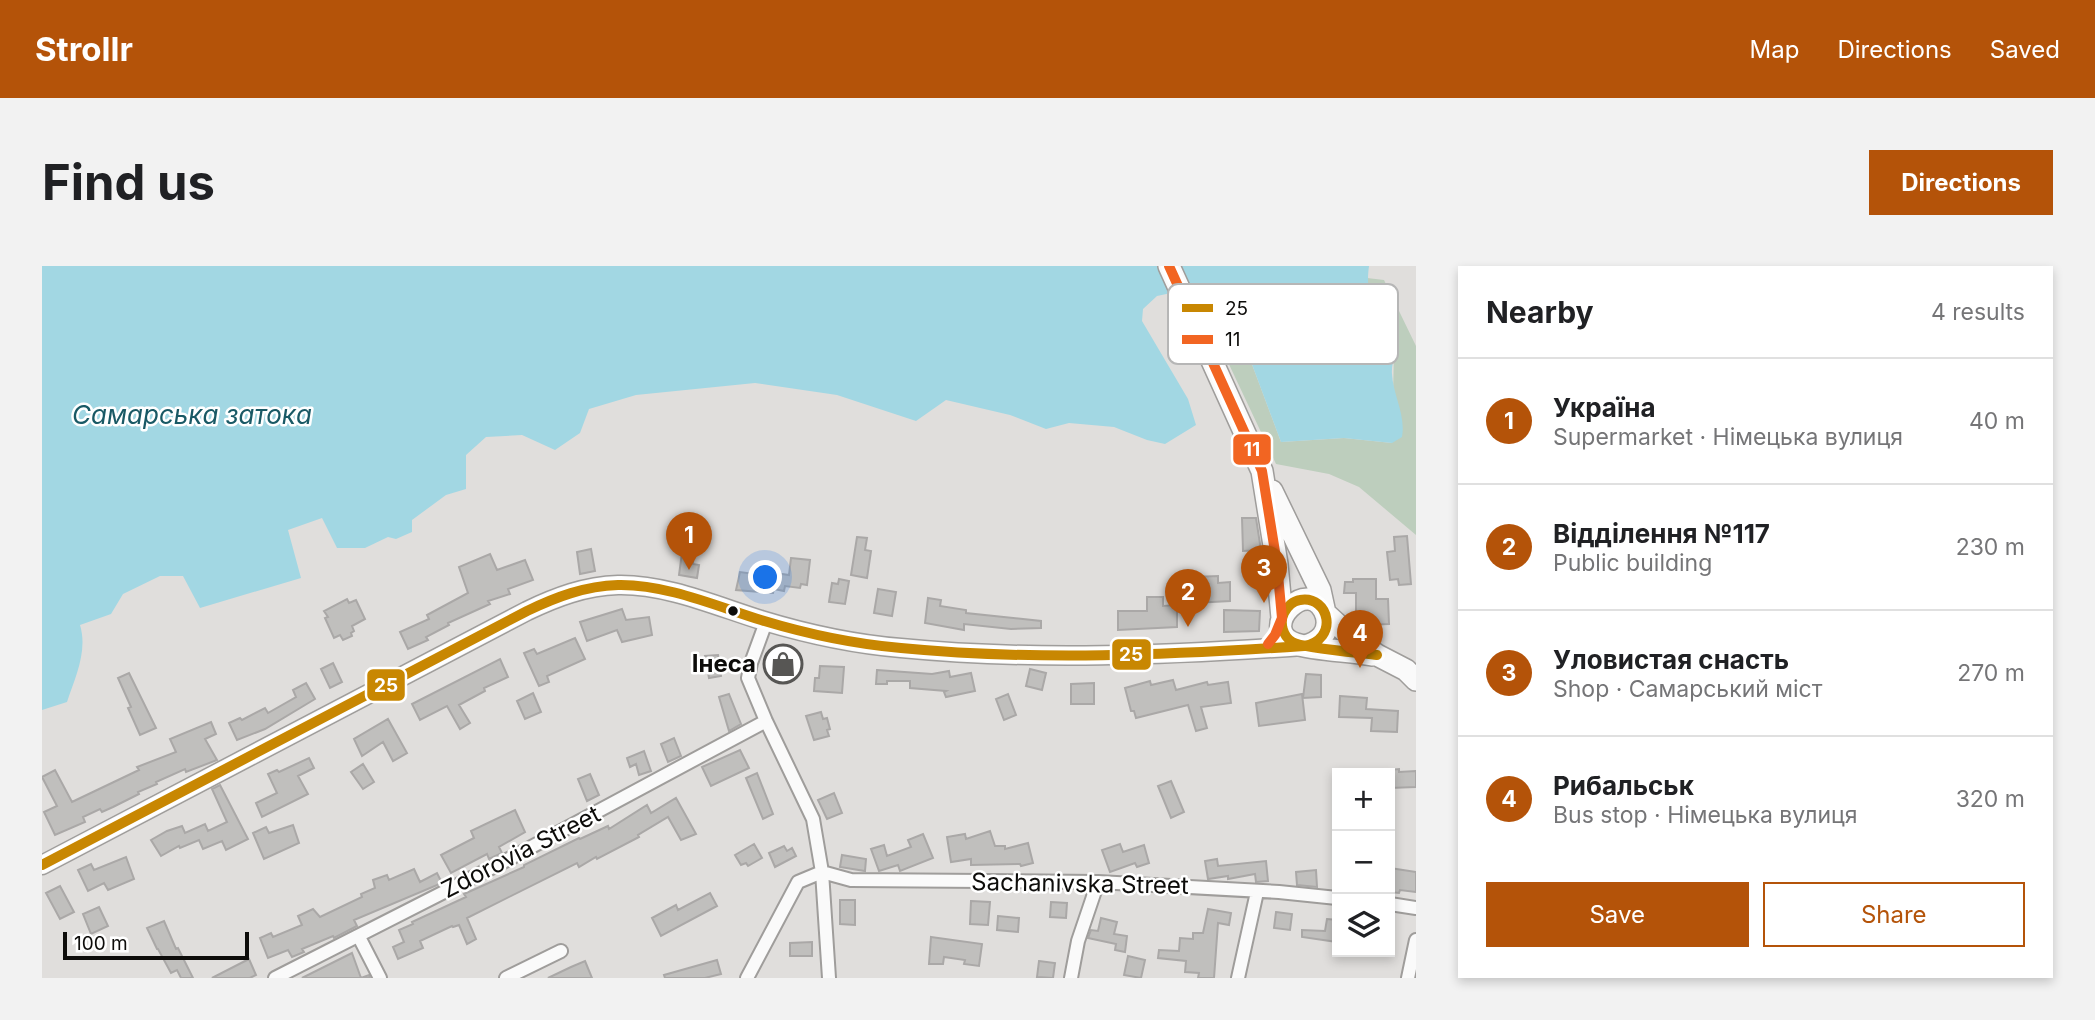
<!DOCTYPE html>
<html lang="en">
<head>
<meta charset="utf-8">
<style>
	:root { --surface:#fff; --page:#f2f2f2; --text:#202124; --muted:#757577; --line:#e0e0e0; --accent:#b45309 }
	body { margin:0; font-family:Inter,sans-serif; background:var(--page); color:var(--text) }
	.controls { position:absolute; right:21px; bottom:21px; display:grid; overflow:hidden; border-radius:0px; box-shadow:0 4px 10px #0003 }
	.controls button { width:63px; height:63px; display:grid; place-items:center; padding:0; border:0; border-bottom:2px solid var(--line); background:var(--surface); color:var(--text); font:35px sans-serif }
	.scale { position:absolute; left:21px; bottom:18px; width:186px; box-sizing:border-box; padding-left:7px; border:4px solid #0d0c0a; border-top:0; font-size:19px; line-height:24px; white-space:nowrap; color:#0d0c0a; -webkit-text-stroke:5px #fff; paint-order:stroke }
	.you { position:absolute; left:724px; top:312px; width:24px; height:24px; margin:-18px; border:5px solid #fff; border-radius:50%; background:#1a73e8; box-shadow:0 0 0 10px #1a73e833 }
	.badge { display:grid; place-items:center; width:46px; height:46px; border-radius:50%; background:var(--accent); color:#fff; font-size:23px; font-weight:700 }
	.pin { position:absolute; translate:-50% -58px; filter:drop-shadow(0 2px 4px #0008) }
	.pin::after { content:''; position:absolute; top:37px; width:24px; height:21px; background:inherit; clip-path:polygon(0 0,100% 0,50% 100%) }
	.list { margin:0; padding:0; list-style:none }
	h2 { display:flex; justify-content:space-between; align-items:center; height:91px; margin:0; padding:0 28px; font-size:30px }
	h2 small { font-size:23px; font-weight:400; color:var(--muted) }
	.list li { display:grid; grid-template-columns:46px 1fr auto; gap:21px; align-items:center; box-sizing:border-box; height:126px; padding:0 28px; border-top:2px solid var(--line) }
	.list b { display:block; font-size:26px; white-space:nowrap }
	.list p { margin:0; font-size:23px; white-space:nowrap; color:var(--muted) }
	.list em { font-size:23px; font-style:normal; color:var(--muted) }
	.actions { display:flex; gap:14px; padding:21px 28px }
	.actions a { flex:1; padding:16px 0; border:2px solid var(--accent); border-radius:0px; text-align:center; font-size:24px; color:var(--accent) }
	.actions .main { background:var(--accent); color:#fff }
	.icon { flex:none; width:38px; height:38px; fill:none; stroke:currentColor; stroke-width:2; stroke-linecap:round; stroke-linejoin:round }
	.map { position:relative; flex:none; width:1374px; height:712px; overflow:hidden; border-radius:0px }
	header { display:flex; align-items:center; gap:42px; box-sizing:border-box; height:98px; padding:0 35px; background:var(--accent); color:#fff }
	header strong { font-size:33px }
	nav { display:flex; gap:38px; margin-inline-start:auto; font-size:24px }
	.intro { display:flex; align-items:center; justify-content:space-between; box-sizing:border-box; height:168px; padding:0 42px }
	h1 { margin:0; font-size:49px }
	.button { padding:18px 32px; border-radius:0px; background:var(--accent); color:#fff; font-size:24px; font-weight:700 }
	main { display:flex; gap:42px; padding:0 42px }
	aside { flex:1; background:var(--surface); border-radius:0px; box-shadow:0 4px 10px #0003 }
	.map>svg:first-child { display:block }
</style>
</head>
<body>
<header>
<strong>Strollr</strong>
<nav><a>Map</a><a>Directions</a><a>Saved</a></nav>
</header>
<div class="intro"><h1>Find us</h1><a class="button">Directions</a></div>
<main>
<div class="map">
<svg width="1374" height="712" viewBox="0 0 1374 712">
	<rect width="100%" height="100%" fill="#e0dedc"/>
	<path fill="#bdcebd" d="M1325,12L1342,14L1374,80V269L1317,221L1287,208L1234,198L1151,22L1171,18L1186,34L1239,176L1302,172L1350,177L1352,84L1340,63L1325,24Z"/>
	<path fill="#a2d7e3" d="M0,0H1327C1322,36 1337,50 1350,81C1354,89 1349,99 1350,108C1351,129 1364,149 1360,171L1350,177L1302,172L1239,176L1186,34L1171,18L1115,30L1101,43L1100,55L1146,133L1154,159L1123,178L1105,174L1072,161L1027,157L1004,163L968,149L904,134L874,155L795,129L713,117L594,129L547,143L538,167L513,184L480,169L444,171L424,189V223L404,229L370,254V266L354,273L346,271L323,282H295L280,252L246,264L259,312L158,342L141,310H118L81,328L69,348L38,359C46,385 33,412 25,436L0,444Z"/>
	<path fill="#c0bfbd" stroke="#aaa8a7" stroke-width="2" d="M1200,252H1214L1219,284L1201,285Z
		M634,259L653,260L651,298L657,299L655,312L637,309L641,280L632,279Z
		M1365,270L1369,318L1357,319L1356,313L1348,314L1345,286L1353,285L1352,271Z
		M815,271L825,272L823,284L829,285L825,312L809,309Z
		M549,283L553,305L538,308L535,286Z
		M448,288L455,304L483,294L491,314L466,323L468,328L446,335L448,338L406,357L407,359L384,371L386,374L366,383L358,366L387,353L385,349L426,327L417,301Z
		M749,292L768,294L765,319L759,318L758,322L743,320L742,325L732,323L731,327L694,324L698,306L720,309V305L747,309Z
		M1176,310V317L1188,316V335L1152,337L1151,311Z
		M797,313L807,315L803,338L787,336L790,317L796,318Z
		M1311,313H1334V333H1346L1347,358L1319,359V350H1314V327H1302L1303,316H1311Z
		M836,323L854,326L850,350L832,347Z
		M1105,331H1121V340L1135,339V361L1076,364V345H1105Z
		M886,332L899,334L898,340L924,344V347L999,355V362L969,363L922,358V364L883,357Z
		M305,333L307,337L314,334L323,353L310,360L312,365L309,367L310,370L301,374L298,369L292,372L283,352L286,351L282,345Z
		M580,343L584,354L607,351L610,369L580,376L575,364L545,375L538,356Z
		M1182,344L1218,345L1217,365L1182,366Z
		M533,372L543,393L505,410L507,416L497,420L482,387L492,383L495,388Z
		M676,389L679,410L667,412L663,390Z
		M458,393L466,411L442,422L443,425L417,439L428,457L418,463L405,440L378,454L370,438Z
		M291,397L300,416L288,422L279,403Z
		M778,400L802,401L800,427L772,425L773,412H777Z
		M988,403L1004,407L1000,424L984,420Z
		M835,404L890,408L907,405L908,411L929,407L933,425L904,431L902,426L904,425L868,422V415H845V418H834Z
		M87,407L114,462L98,469L86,442L89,441L76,412Z
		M1264,408L1279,409V431L1261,432Z
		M1131,414L1134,424L1165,416L1166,419L1186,416L1189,437L1159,441L1165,462L1154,465L1146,439L1094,452L1092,445H1089L1083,422L1108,415L1109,419Z
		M264,417L273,433L223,463L195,474L187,457L198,452L200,454L223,442L226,447L254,431L251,424Z
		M1052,417V438H1029V418Z
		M491,427L499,446L483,453L475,435Z
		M687,428L699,458L687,465L677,431Z
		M966,428L974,449L962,454L954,433Z
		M1260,428L1263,454L1217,460L1214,437Z
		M1298,430L1325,432L1324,443L1356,445L1355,466L1329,465L1330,452L1297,451Z
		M779,446L781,453L785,452L788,463L785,464L787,470L772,474L764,450Z
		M346,453L365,487L351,495L341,476L320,490L312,473Z
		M169,456L174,468L163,473L175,494L144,506L143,503L114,516L115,518L96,526L97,528L71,541L60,546L58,543L41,551L43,556L13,569L2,546L15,540L0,511L13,504L30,536L32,535L97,504L95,501L134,486L128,473Z
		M632,472L639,490L626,496L619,478Z
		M698,484L707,502L669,520L660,501Z
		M602,485L609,505L597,509L594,498L588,501L585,492Z
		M267,492L272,502L256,510L266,528L220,551L214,537L235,527L226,508L235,504L237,506Z
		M321,498L332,516L321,523L309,506Z
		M1357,503V506L1374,505V521L1348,522V504Z
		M715,507L731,548L721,553L704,512Z
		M548,508L557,529L545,535L536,513Z
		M1129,515L1142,546L1129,552L1116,520Z
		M178,519L206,573L184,584L180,575L161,583L157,574L138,582L137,580L119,590L109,574L125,565L140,560L143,567L163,558L166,565L185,556L170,523Z
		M792,527L800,547L785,553L776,534Z
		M634,532L654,568L639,574L626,551L596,569L597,571L555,593L554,591L537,601L535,597L425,652L434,673L425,678L417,659L411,661L410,660L378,675L381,682L356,693L351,681L362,676L357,664L371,658L370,656L424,631L422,628L482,601V599L537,572L538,573L566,560L567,563L605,539L609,547Z
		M473,544L483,566L457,581L460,587L447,593L445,588L409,607L399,589L432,572L429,565Z
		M251,559L257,577L222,593L211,567L224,561L227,567Z
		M948,565L953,580H963V583L986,577L991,597L979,600L978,598L929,599V593L909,596L905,571L923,568L924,573Z
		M881,568L891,592L858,605L856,599L837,605L829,583L842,579L845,590L869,581L866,574Z
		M712,578L720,592L706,600L704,597L699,599L693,589Z
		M1078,578L1081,586L1102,579L1107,597L1095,601L1093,597L1068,606L1060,584Z
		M742,580L745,585L750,582L754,590L733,601L727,587Z
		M800,589L824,593L823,605L798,601Z
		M84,591L92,613L66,624L62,617L46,625L36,604L49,598L52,604Z
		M1175,593L1176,600L1224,595L1226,615L1214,616L1213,608L1186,613V610L1166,613L1163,595Z
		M1348,602L1374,606V626L1358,624L1357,627L1348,626Z
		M372,603L378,616L395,607L400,617L312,654L315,660L292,672L291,670L260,683L262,686L250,691L246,684L226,692L218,672L229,667L231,671L260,659L256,650L271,643L278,651L320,631L319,628L333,622L331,614L345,609L347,614Z
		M1274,604L1275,621L1255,619L1254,606Z
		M18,620L32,646L18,653L4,627Z
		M668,627L675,640L619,670L610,652L634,639L636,644Z
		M798,634H813V659L798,658Z
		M929,635L948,636L946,659L928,658Z
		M1009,636L1025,637L1024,652L1008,651Z
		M57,641L66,660L49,668L41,648Z
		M1166,643L1189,647L1187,659L1176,657L1172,712H1156L1157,707L1143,706L1144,695L1116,692L1117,684L1137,685L1138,672L1151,673V667H1161Z
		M1234,646L1250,648L1248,664L1232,662Z
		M956,650L977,652L976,666L955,664Z
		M1059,652L1075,656L1072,668L1085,670L1083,686L1073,684L1074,678L1046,672L1049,664L1056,665Z
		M1285,653L1295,654V676L1260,671V664L1283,665Z
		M122,655L134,683L136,682L151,712H139L135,704L129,707L116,683H115L105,662Z
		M889,671L940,678L937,700L922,698L923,694L902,691L901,698H887Z
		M770,676V690H748V677Z
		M310,687L319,712L327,709L328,712H260Z
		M1086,690L1103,694L1099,712L1082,709Z
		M207,693L214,709L208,712H170Z
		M675,694L679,708L663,712H623L622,709Z
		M543,695L550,712H506L529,701Z
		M997,695L1013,697L1011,712L995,711Z"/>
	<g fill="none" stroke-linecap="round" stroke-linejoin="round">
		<defs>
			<path id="street" d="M724,356L709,397L706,412L724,455L771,553L780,606L787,712
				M1348,638L1374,642
				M317,671L338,712
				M233,712L465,594L724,455
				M464,712L519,685
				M705,712L756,616L780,606L809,614L1056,616L1237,626L1295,632
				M1029,712L1036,675L1056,616
				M1196,712L1215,626
				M1366,712L1374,674"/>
			<path id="secondary" d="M0,599L485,345C514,331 543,320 576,319C624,318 674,340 719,354C765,368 811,378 859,382C992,395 1128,389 1261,380"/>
			<path id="primary" d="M1127,0L1220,205L1235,298L1240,352
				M1230,225L1278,324L1283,347L1307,369L1335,389L1364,404L1374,414
				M1262,380C1277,377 1289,366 1284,349C1268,305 1212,364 1254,378C1273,384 1308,385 1330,389"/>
		</defs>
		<use href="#street" stroke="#9f9d9b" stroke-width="16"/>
		<use href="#secondary" stroke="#9f9d9b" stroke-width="21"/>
		<use href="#primary" stroke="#9f9d9b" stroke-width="24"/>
		<use href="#street" stroke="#fafafa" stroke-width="12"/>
		<use href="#secondary" stroke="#fafafa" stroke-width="18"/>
		<use href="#primary" stroke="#fafafa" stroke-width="21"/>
		<defs>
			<path id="bus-1" d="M0,599L485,345C514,331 543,320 576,319C624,318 674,340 719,354C765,368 812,378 859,382C993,395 1128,389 1262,380C1297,374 1288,329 1258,334C1251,335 1245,341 1242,347C1237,357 1241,370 1250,376C1259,382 1320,387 1335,389"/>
			<path id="bus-2" d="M1127,0L1220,205L1235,298L1240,352L1233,369L1226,378"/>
		</defs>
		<use href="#bus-1" stroke="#fff" stroke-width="16"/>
		<use href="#bus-2" stroke="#fff" stroke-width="16"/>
		<use href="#bus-1" stroke="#c88702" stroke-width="10"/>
		<use href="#bus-2" stroke="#f26522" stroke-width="10"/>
	</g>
	<defs>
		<symbol id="shop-ring" viewBox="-11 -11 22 22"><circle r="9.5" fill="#fff" stroke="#575654" stroke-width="1.5"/><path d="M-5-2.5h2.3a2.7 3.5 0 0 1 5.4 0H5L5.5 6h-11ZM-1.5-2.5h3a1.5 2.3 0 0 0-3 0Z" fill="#575654"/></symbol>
	</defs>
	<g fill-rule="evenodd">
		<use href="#shop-ring" x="719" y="376" width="44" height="44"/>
	</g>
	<circle fill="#0d0c0a" stroke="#fff" stroke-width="2.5" cx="691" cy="345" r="6"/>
	<g text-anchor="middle" stroke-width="5" stroke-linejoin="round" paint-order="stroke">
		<g font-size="24" font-weight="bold" fill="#0d0c0a" stroke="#fff" text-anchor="end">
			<text x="714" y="406">Інеса</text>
		</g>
		<g font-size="24" fill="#0d0c0a" stroke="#fff">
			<text transform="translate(479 586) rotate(-27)" y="8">Zdorovia Street</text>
			<text transform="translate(1038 618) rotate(1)" y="8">Sachanivska Street</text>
		</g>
		<g font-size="26" font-style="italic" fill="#195965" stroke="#fff">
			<text x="150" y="158">Самарська затока</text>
		</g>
	</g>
	<rect x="1126" y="18" width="230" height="80" rx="10" fill="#fff" stroke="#b6b6b6" stroke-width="2"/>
	<rect x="1140" y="38" width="31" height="8" fill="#c88702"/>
	<rect x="1140" y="69" width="31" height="9" fill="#f26522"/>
	<g font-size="19" fill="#0d0c0a">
		<text x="1183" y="49">25</text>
		<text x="1183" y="80">11</text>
	</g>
	<g stroke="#fff" stroke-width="2.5">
		<rect x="1190" y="167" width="40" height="33" rx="7" fill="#f26522"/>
		<rect x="1069" y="372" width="41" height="33" rx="7" fill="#c88702"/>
		<rect x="324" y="402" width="40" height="34" rx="7" fill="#c88702"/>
	</g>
	<g font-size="19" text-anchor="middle" font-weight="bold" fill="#fff">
		<text x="1210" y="190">11</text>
		<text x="1089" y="395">25</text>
		<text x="344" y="426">25</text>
	</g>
</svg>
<div class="controls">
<button>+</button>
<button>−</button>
<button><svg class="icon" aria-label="layers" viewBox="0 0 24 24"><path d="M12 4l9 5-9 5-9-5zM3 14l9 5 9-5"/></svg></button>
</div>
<div class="scale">100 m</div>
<div class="you"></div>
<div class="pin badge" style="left:647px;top:304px">1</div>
<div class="pin badge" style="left:1146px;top:361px">2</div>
<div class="pin badge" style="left:1222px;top:337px">3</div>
<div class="pin badge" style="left:1318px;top:402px">4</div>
</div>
<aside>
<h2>Nearby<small>4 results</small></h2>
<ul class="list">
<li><span class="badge">1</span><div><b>Україна</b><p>Supermarket · Німецька вулиця</p></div><em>40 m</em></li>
<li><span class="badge">2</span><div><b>Відділення №117</b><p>Public building</p></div><em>230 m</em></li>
<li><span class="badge">3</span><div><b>Уловистая снасть</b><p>Shop · Самарський міст</p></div><em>270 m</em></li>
<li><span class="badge">4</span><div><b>Рибальськ</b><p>Bus stop · Німецька вулиця</p></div><em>320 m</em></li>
</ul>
<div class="actions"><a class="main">Save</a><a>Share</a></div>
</aside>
</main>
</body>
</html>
